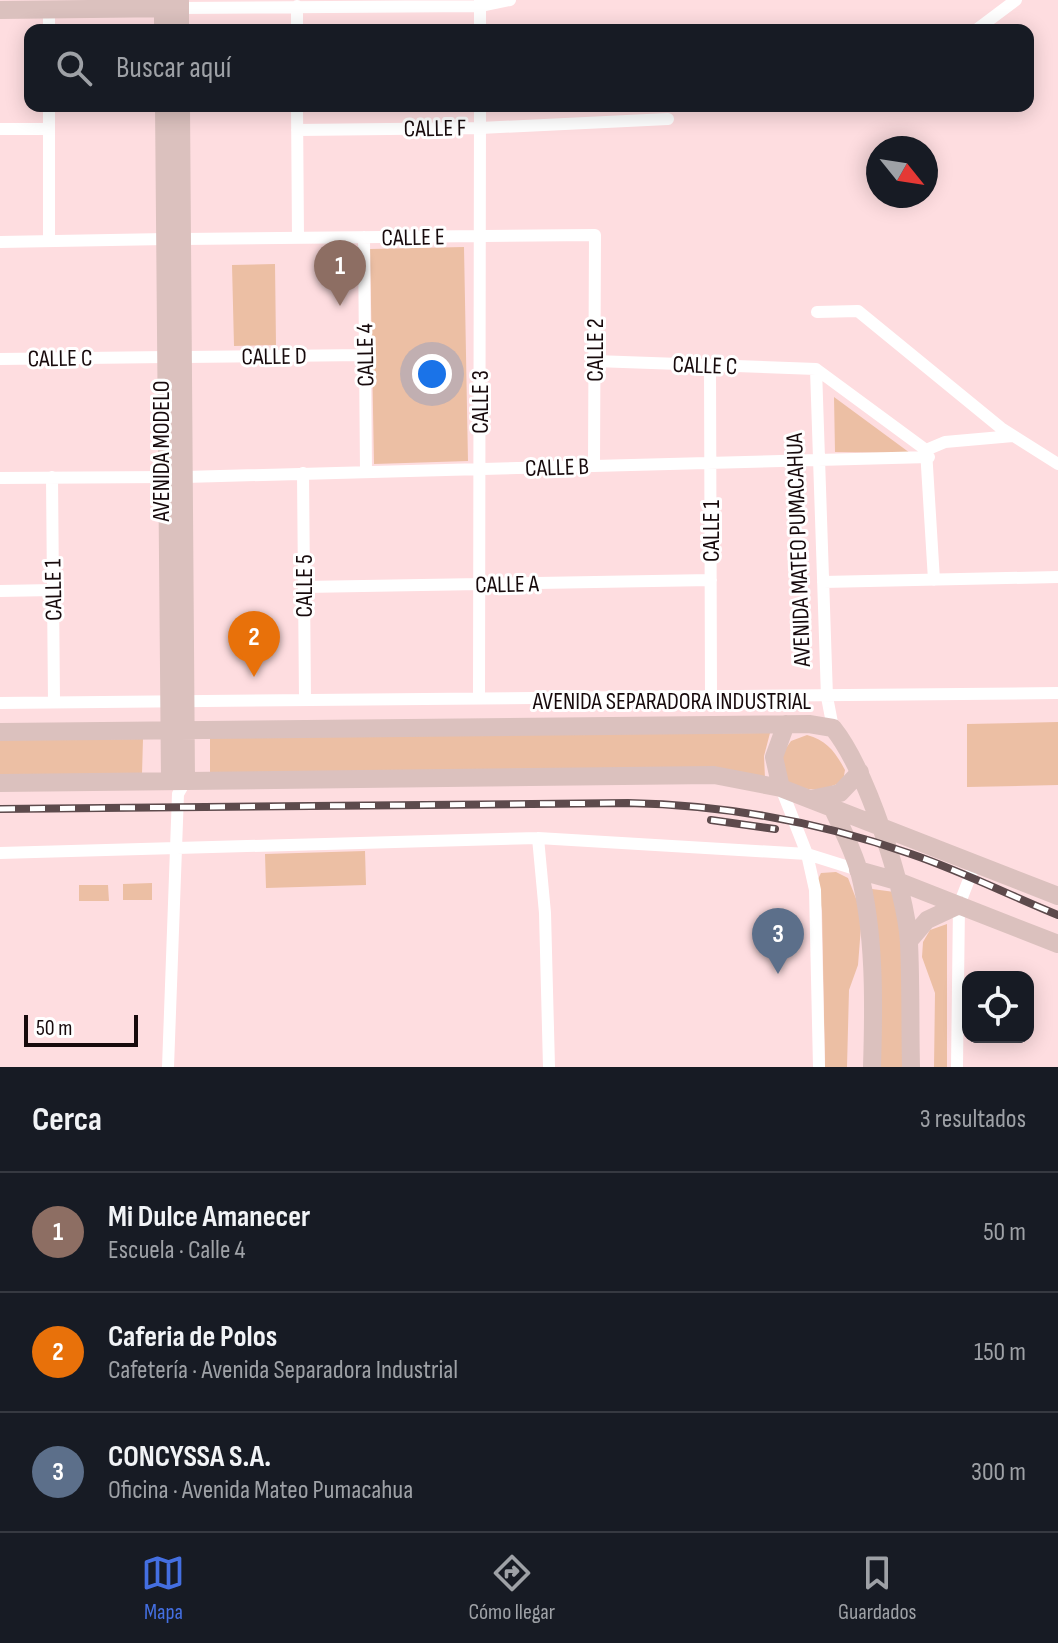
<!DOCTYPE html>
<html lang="es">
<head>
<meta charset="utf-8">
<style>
	:root { --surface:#171b24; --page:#20242c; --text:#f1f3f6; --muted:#9ea1a6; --line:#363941; --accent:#446fe1 }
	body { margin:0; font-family:"Sofia Sans Condensed",sans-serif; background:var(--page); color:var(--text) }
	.controls { position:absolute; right:24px; bottom:24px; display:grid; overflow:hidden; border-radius:16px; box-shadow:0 4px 20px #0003 }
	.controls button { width:72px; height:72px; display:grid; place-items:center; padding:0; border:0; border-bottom:2px solid var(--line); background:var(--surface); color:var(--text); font:40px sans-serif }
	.compass { position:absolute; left:866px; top:136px; width:72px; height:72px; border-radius:50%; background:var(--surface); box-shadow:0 4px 20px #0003; rotate:120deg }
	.scale { position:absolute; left:24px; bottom:20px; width:114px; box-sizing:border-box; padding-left:8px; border:4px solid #170a0c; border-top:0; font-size:22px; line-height:28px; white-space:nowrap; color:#170a0c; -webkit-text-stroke:6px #fff; paint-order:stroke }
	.you { position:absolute; left:432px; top:374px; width:28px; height:28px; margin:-20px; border:6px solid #fff; border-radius:50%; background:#1a73e8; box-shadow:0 0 0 12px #1a73e833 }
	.badge { display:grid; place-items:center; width:52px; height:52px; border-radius:50%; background:var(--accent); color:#fff; font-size:26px; font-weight:700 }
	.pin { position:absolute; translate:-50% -66px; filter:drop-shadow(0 2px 4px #0008) }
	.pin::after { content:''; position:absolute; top:42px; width:28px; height:24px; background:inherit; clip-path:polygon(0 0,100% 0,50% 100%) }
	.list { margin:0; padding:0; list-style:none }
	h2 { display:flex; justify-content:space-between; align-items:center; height:104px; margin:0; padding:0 32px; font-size:34px }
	h2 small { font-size:26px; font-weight:400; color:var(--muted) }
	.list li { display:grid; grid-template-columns:52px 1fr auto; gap:24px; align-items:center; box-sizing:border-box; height:120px; padding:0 32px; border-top:2px solid var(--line) }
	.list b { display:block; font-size:30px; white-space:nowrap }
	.list p { margin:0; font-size:26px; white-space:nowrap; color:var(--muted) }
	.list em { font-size:26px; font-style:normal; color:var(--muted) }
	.icon { flex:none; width:44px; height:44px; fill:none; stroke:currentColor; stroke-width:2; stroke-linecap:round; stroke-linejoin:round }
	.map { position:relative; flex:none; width:1058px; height:1067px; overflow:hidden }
	.search { position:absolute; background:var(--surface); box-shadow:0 4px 20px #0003; left:24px; right:24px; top:24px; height:88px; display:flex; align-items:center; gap:20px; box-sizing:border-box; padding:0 28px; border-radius:16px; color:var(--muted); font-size:30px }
	.sheet { height:464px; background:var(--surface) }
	nav { display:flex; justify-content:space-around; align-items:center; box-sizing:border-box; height:112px; border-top:2px solid var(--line); background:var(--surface); font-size:22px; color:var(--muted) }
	nav a { display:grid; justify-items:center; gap:4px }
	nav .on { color:var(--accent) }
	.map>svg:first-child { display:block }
</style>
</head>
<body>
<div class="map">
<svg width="1058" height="1067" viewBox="0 0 1058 1067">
	<rect width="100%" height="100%" fill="#fedde0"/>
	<path fill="#ecbfa4" d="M464,247L468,461L374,464L370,249Z
		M275,264L276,345L234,346L232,265Z
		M834,397L910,453L835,452Z
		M1058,722V785L967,787V724Z
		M770,733L764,756L765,778L590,768L210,773V736Z
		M807,735C827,740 836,753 845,770L843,781C822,792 808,792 787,782L782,754L791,741Z
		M143,739L142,774H0V740Z
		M365,851L366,885L266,888L265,854Z
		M836,872L848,878L862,914L858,965L849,990L847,1067H825L822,911L817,881L821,873Z
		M152,883V900H123V884Z
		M79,885H108L109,901H79Z
		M872,889L902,893L904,1067H878Z
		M947,924V1067H934L935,993L922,957L923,942L930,930Z"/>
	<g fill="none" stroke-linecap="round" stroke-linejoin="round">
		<path stroke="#fff" stroke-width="12" d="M480,1V30
			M297,6V30
			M180,8L480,6L510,0
			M49,30V9
			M976,30L1016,0
			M49,106V241
			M297,106L298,238
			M0,129H48
			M297,130L480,128L668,119
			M364,237L366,472
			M183,239L595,235L594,466
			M0,242L166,239
			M817,312L858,311L1001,428L1058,464
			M184,357L364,355
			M0,359L167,357
			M595,361L816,369
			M710,365L711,697
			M816,369L827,697L833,728
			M816,369L926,450L934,580
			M926,450L945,442L1013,436
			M303,473L305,699
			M52,477L54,702
			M185,477L929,457
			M0,478L168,477
			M823,582L1058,577
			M304,587L711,580
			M0,591L53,590
			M479,698L480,106
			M0,703L1058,693
			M781,788L807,854L815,890L819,1067
			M538,838L545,913L549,1067
			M0,853L538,838L807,854L858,870
			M168,1067L178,794L186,780
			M957,1067L959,905L975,864"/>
		<path stroke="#dbc1be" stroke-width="18" d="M163,0V30
			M180,0V30
			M0,10L180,8
			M164,106L170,781
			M181,106L186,780
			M0,732L809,724L833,728C866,769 906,889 909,943C911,984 910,1026 911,1067
			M0,783L714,775L781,788L1058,896
			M781,788L774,757L786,724
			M811,799L840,793L860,772
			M833,809C842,829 853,850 859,871C875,933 874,1003 872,1067
			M858,870L897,881L1058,944
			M909,941L927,920L959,905"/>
		<defs>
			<path id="rail" d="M0,809L628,803C724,805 820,822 911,854C961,871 1009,895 1058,915
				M711,820L775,829"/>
		</defs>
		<use href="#rail" stroke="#5d4a4c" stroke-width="8"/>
		<use href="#rail" stroke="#fff" stroke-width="5" stroke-dasharray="15" stroke-linecap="butt"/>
	</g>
	<g text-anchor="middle" stroke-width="6" stroke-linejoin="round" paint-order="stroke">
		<g font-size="24" fill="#170a0c" stroke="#fff">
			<text transform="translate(435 128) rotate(-1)" y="8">CALLE F</text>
			<text transform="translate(413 237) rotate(-1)" y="8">CALLE E</text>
			<text transform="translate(595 350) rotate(-90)" y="8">CALLE 2</text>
			<text transform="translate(365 355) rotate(-91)" y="8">CALLE 4</text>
			<text transform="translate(274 356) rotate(-1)" y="8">CALLE D</text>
			<text transform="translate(60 358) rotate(-1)" y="8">CALLE C</text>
			<text transform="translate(705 365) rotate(2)" y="8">CALLE C</text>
			<text transform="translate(480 402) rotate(-90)" y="8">CALLE 3</text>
			<text transform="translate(161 451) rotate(-90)" y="8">AVENIDA MODELO</text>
			<text transform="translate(557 467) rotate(-2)" y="8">CALLE B</text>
			<text transform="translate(711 531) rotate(-90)" y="8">CALLE 1</text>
			<text transform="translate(798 550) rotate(-92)" y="8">AVENIDA MATEO PUMACAHUA</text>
			<text transform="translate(507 584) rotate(-1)" y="8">CALLE A</text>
			<text transform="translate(304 586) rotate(-90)" y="8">CALLE 5</text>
			<text transform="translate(53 590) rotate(-91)" y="8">CALLE 1</text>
			<text x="672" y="709">AVENIDA SEPARADORA INDUSTRIAL</text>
		</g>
	</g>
</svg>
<div class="controls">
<button><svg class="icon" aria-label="locate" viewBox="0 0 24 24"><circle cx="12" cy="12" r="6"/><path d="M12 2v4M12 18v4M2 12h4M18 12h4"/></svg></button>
</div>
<svg class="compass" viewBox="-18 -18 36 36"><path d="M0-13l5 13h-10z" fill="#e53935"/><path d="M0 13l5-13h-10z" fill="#9ea1a6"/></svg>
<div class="scale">50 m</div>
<div class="you"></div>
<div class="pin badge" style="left:340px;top:306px;background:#8d6e63">1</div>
<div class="pin badge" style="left:254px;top:677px;background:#e8710a">2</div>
<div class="pin badge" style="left:778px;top:974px;background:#5c6f8a">3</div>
<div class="search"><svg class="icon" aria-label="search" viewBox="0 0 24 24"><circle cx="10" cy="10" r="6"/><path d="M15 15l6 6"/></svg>Buscar aquí</div>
</div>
<section class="sheet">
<h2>Cerca<small>3 resultados</small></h2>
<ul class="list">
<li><span class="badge" style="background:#8d6e63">1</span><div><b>Mi Dulce Amanecer</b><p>Escuela · Calle 4</p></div><em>50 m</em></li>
<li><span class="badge" style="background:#e8710a">2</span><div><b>Caferia de Polos</b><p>Cafetería · Avenida Separadora Industrial</p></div><em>150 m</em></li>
<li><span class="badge" style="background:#5c6f8a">3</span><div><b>CONCYSSA S.A.</b><p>Oficina · Avenida Mateo Pumacahua</p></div><em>300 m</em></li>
</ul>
</section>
<nav>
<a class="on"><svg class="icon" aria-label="map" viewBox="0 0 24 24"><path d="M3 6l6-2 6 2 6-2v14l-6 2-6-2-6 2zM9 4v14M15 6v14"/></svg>Mapa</a>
<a><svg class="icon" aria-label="directions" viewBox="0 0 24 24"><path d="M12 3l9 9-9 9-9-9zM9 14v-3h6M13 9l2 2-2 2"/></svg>Cómo llegar</a>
<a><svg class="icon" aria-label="saved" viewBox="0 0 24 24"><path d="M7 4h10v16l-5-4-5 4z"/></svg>Guardados</a>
</nav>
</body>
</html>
